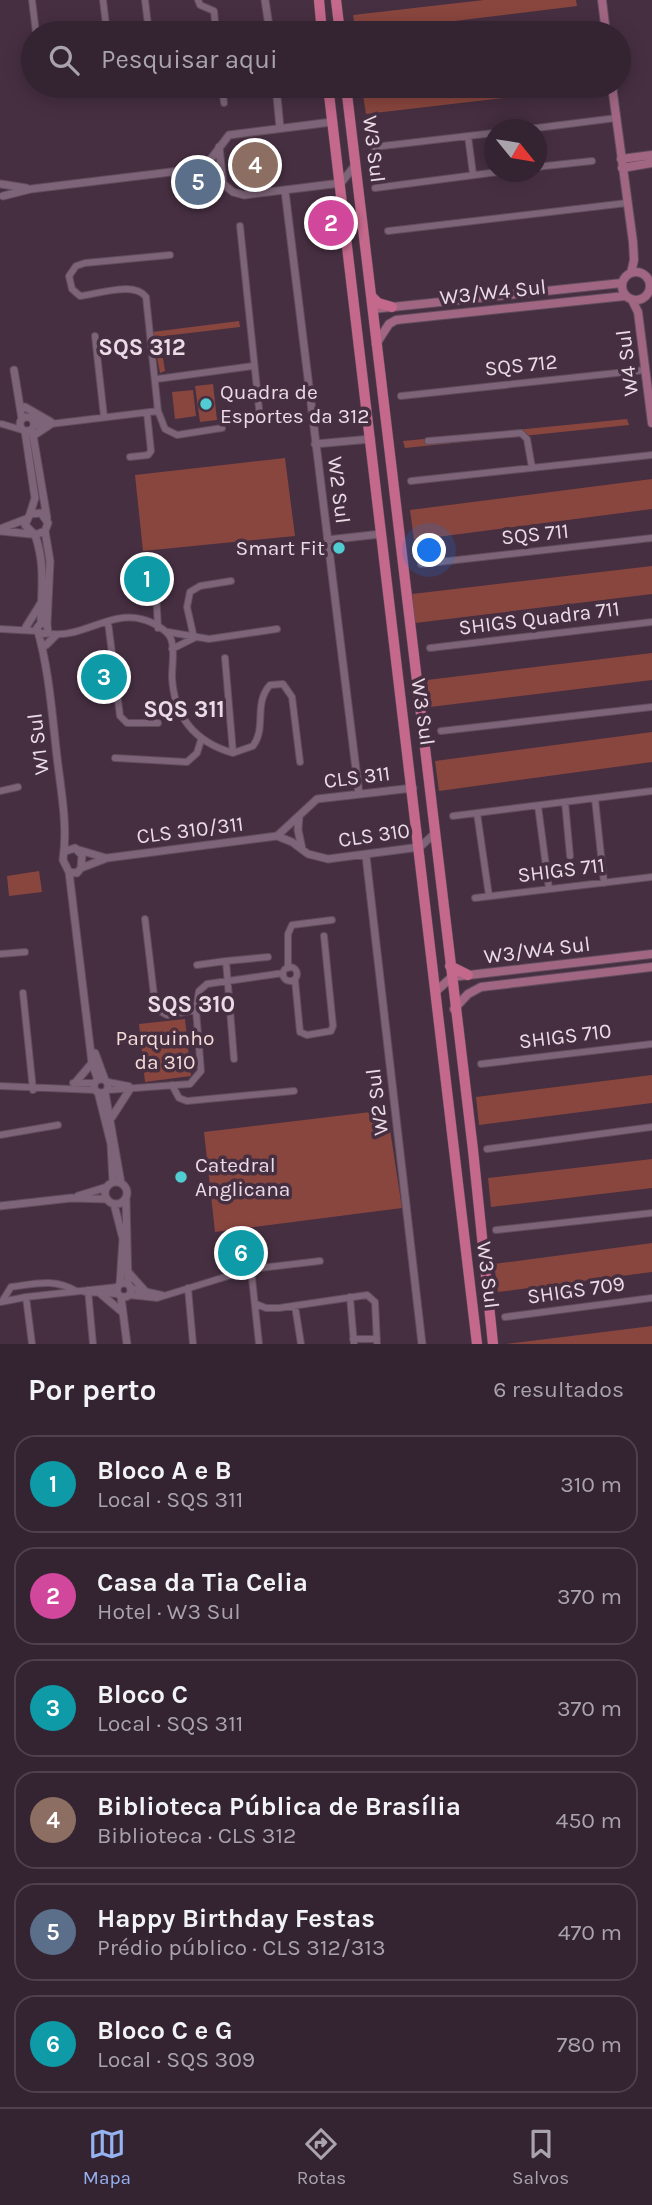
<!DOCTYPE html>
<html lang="pt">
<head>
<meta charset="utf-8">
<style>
	:root { --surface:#342331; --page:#3f2f3d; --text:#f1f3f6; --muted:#a9a4ab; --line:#4e404d; --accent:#95b2f1 }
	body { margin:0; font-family:Karla,sans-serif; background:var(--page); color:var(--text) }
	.compass { position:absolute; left:484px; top:119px; width:63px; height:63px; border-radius:50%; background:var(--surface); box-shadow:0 4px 18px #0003; rotate:120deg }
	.you { position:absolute; left:430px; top:551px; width:24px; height:24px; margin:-18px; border:5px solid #fff; border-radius:50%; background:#1a73e8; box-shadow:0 0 0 10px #1a73e833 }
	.badge { display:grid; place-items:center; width:46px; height:46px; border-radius:50%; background:var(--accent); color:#fff; font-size:23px; font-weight:700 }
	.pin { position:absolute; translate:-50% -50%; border:4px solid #fff; box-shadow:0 2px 7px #0006 }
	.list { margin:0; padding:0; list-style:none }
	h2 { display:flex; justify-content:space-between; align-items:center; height:91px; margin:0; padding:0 28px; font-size:30px }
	h2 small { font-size:23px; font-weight:400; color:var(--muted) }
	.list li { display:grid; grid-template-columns:46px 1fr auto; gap:21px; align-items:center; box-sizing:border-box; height:98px; margin:0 14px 14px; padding:0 14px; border:2px solid var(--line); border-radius:21px }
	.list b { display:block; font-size:26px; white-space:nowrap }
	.list p { margin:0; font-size:23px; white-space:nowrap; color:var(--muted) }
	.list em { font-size:23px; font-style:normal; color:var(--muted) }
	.icon { flex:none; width:38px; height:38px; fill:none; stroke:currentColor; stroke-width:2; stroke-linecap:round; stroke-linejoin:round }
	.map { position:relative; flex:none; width:652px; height:1344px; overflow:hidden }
	.search { position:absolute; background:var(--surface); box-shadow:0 4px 18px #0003; left:21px; right:21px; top:21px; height:77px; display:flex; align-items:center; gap:18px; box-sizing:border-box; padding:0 24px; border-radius:38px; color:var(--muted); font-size:26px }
	.sheet { height:763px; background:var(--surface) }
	nav { display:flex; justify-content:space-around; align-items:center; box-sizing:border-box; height:98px; border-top:2px solid var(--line); background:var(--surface); font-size:19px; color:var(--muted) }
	nav a { display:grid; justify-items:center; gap:4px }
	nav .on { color:var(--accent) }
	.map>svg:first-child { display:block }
</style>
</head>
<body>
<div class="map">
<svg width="652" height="1344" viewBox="0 0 652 1344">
	<rect width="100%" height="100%" fill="#462f41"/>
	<path fill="#89463e" d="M484,0H576L577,6L356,33L353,15Z
		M455,86H590V88L366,114L363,95Z
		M239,321L240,327L156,337L158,358H163L165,371L160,373L152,332Z
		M213,384L217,420L200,422L195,386Z
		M193,390L196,416L175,419L172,392Z
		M627,419L629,425L405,448L403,441Z
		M285,458L295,536L143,551L135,475Z
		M652,479V509L414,540L410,510Z
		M652,566V594L415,623L412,594Z
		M652,653V680L430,707L427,680Z
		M652,732V762L439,791L435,761Z
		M39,871L42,892L9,896L7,876Z
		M185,1019L191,1076L145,1082L139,1024Z
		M652,1075V1103L479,1125L476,1097Z
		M387,1110L402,1208L215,1232L204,1132Z
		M652,1159V1188L491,1207L488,1178Z
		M652,1243V1272L498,1292L494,1264Z
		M652,1326V1344H506Z"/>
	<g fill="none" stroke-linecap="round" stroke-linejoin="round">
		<defs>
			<path id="minor" d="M32,0L36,33
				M103,0L107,33
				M145,0L149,33
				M198,0L200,5L214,11L216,33
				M148,86L157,88
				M222,86L224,103
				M521,130L616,118
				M468,136L473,174
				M374,147L494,133
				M536,167L592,161
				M375,188L498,172
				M240,226L260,418
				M388,231L627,203
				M95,336L104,417
				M157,379L253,366
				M401,396L645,370
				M158,411L165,429L177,435L222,428
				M32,419L49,422
				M2,424L22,430
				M34,426L158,411L146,297C134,281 98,294 80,296L72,289L69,276L76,266L85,263L170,255
				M428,441L521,433L527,439L532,468
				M130,457L148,455L151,451L147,413
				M411,481L652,455
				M421,564L652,538
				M156,592L158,628
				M108,622L120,716L127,723H158
				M0,629L37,631
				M168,632L209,639L277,629
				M53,634C82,637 112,611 141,619C151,621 168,630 171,639C175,650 172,665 172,677C174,717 195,742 233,753L253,746C267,727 253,704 270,685L283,684L292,697L300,762
				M194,638L187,607L190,592L200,586L231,581
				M430,648L652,622
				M172,649L194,638
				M225,658L233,753
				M441,731L652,707
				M115,758L187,762L197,753L201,740
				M0,791L18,787
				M595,799L604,883
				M565,802L570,856
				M538,806L549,889
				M477,813L489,896
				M453,816L652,791
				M475,898L652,877
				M0,954L25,952
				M197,965L226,961
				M283 974a7 7 0 1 1 14 0a7 7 0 1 1-14 0Z
				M288,968V934L292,925L332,920
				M295,980L300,1032L307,1035L331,1031L333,1026L324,936
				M23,993L33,1090
				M196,1010L199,991L207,984L283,973
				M234,1059L226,961L268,957
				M481,1064L652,1044
				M108,1082L129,1086
				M73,1083H95
				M172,1085L179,1098L187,1101L294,1091
				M0,1086L95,1090
				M108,1090L190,1084L201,1071L196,1010L167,1015L158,1010L155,1004L145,919
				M0,1135L58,1125
				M487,1149L652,1127
				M496,1230L652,1213
				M251,1269L259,1344
				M130,1288L162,1295
				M188,1288L193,1344
				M88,1290L93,1344
				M85,1292L118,1294
				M129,1295L157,1298L251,1269L320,1261
				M350,1297L354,1344
				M3,1300L11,1287C35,1284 54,1278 76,1291
				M1,1302L26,1297
				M256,1304L266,1308H279L367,1295L375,1302L377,1344
				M295,1306L301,1344
				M505,1317L652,1298
				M353,1339H377
				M32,1344L26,1297L117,1287"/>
			<path id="tertiary" d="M265,0L270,33
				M276,86L280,128
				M219,147L223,184
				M204,168L233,192L244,195L341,183L356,164
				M204,168L229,135L332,122
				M1,184L26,188
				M285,191L359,794
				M3,196L31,189L204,168
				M14,370L22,419
				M25,407L51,422
				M20 424a7 7 0 1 1 14 0a7 7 0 1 1-14 0Z
				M32,429L47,518
				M25,431L35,498L30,514
				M33,436L51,424
				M315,444L371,439
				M0,529L26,519
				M0,531L31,534
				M45,531L35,535L25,525L30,514L41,513L48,523L45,531L50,561L47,624
				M35,535C46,566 41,591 41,623
				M327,540L381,534
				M26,627L41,603
				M39,634L48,633L47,624L41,623L37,628C49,669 52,714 57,757C61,791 68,826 63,860L69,872L77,873L81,868L82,855L75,848L66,851
				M46,645L56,635
				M299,816L298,830L302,849
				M277,836L317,799L413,788
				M79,850L106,858
				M366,856L422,1344
				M81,868L107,858L277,836L292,842L308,854L328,859L420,847L434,834
				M69,872L92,1063L98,1080
				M95,1053L105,1080
				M94 1086a7 7 0 1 1 14 0a7 7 0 1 1-14 0Z
				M75,1083L92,1063
				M98,1092L111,1144L113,1182
				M105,1092L121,1183
				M112,1117L130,1089
				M105 1193a11 11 0 1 1 22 0a11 11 0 1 1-22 0Z
				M78,1196L107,1187
				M126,1200L128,1284
				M114,1204L123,1239L120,1284
				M0,1206L71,1198L107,1199
				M129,1273L145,1291
				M117 1290a7 7 0 1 1 14 0a7 7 0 1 1-14 0Z
				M101,1294L121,1311
				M121,1297L127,1344"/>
			<path id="secondary" d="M602,0L606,33
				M612,86L633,242L634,260L631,273
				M621,159L652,155
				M622,168L652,163
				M622 286a14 14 0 1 1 28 0a14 14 0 1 1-28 0Z
				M632,300L638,312L652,423
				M373,309L622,283
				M376,344L389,324L396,320L625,296
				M435,992L452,977L652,954
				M454,1009L468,994L481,987L652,967"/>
			<path id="primary" d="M319,0L322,33
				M336,0L340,33
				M328,86L477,1344
				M346,86L473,1150L493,1344
				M371,296L378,303L392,307
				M450,966L468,975"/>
		</defs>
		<use href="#minor" stroke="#604d5c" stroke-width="8"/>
		<use href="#tertiary" stroke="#604d5c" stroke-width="9"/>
		<use href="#secondary" stroke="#604d5c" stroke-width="10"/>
		<use href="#primary" stroke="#604d5c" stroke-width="11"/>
		<use href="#minor" stroke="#7d6478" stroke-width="6"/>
		<use href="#tertiary" stroke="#7d6478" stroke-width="7"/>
		<use href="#secondary" stroke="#a16682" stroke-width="8"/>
		<use href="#primary" stroke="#c4688c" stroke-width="10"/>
	</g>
	<g fill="#51ccd2" stroke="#462f41" stroke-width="2.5">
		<circle cx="206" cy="404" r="7"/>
		<circle cx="339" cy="548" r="7"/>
		<circle cx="181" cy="1177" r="7"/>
	</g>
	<g text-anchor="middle" stroke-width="7" stroke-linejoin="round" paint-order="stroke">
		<g font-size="21" fill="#eadbe6" stroke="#462f41">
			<text transform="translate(374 149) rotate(83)" y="7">W3 Sul</text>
			<text transform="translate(493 292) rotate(-6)" y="7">W3/W4 Sul</text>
			<text transform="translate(627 363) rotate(-97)" y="7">W4 Sul</text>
			<text transform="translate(521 365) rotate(-6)" y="7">SQS 712</text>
			<text transform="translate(339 490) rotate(83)" y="7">W2 Sul</text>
			<text transform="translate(535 534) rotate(-6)" y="7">SQS 711</text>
			<text transform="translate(539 618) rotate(-7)" y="7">SHIGS Quadra 711</text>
			<text transform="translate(423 712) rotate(82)" y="7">W3 Sul</text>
			<text transform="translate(38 744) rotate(-97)" y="7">W1 Sul</text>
			<text transform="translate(357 777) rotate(-7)" y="7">CLS 311</text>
			<text transform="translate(190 830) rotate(-7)" y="7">CLS 310/311</text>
			<text transform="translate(374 835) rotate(-8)" y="7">CLS 310</text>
			<text transform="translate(561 870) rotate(-7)" y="7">SHIGS 711</text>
			<text transform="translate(537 950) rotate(-7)" y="7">W3/W4 Sul</text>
			<text transform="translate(565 1036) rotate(-7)" y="7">SHIGS 710</text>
			<text transform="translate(377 1102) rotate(-97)" y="7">W2 Sul</text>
			<text transform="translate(488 1275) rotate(83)" y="7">W3 Sul</text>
			<text transform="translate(576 1290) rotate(-8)" y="7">SHIGS 709</text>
		</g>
		<g font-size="21" fill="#eadbe6" stroke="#462f41" text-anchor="start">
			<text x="220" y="399">Quadra de<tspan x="220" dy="24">Esportes da 312</tspan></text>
			<text x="325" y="555" text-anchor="end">Smart Fit</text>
			<text x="195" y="1172">Catedral<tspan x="195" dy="24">Anglicana</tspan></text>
		</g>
		<g font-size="21" fill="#f5dbd7" stroke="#462f41">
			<text x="165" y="1045">Parquinho<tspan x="165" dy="24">da 310</tspan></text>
		</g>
		<g font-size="23" font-weight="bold" fill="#eadbe6" stroke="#462f41">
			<text x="142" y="355">SQS 312</text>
			<text x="184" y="717">SQS 311</text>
			<text x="191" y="1012">SQS 310</text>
		</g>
	</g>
</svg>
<svg class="compass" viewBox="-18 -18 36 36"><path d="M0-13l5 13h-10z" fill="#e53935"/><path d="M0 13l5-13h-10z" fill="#a9a4ab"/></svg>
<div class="you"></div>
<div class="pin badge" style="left:147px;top:579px;background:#0f9aa8">1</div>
<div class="pin badge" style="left:331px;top:223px;background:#d1479c">2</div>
<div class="pin badge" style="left:104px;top:677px;background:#0f9aa8">3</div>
<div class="pin badge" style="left:255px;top:165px;background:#8d6e63">4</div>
<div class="pin badge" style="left:198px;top:182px;background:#5c6f8a">5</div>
<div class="pin badge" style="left:241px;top:1253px;background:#0f9aa8">6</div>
<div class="search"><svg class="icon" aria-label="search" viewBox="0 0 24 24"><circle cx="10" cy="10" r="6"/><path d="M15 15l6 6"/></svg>Pesquisar aqui</div>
</div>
<section class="sheet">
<h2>Por perto<small>6 resultados</small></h2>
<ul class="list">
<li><span class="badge" style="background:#0f9aa8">1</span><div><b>Bloco A e B</b><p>Local · SQS 311</p></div><em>310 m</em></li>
<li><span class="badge" style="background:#d1479c">2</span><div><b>Casa da Tia Celia</b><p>Hotel · W3 Sul</p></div><em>370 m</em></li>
<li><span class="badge" style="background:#0f9aa8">3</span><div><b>Bloco C</b><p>Local · SQS 311</p></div><em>370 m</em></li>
<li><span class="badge" style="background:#8d6e63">4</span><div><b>Biblioteca Pública de Brasília</b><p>Biblioteca · CLS 312</p></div><em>450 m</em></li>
<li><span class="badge" style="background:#5c6f8a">5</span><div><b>Happy Birthday Festas</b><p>Prédio público · CLS 312/313</p></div><em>470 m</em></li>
<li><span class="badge" style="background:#0f9aa8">6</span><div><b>Bloco C e G</b><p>Local · SQS 309</p></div><em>780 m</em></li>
</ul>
</section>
<nav>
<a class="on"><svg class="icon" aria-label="map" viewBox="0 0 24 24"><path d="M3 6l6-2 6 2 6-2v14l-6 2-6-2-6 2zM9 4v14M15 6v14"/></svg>Mapa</a>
<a><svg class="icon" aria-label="directions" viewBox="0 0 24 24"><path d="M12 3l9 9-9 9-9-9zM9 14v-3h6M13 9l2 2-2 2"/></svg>Rotas</a>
<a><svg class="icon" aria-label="saved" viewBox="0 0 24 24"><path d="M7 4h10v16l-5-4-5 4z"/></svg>Salvos</a>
</nav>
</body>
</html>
